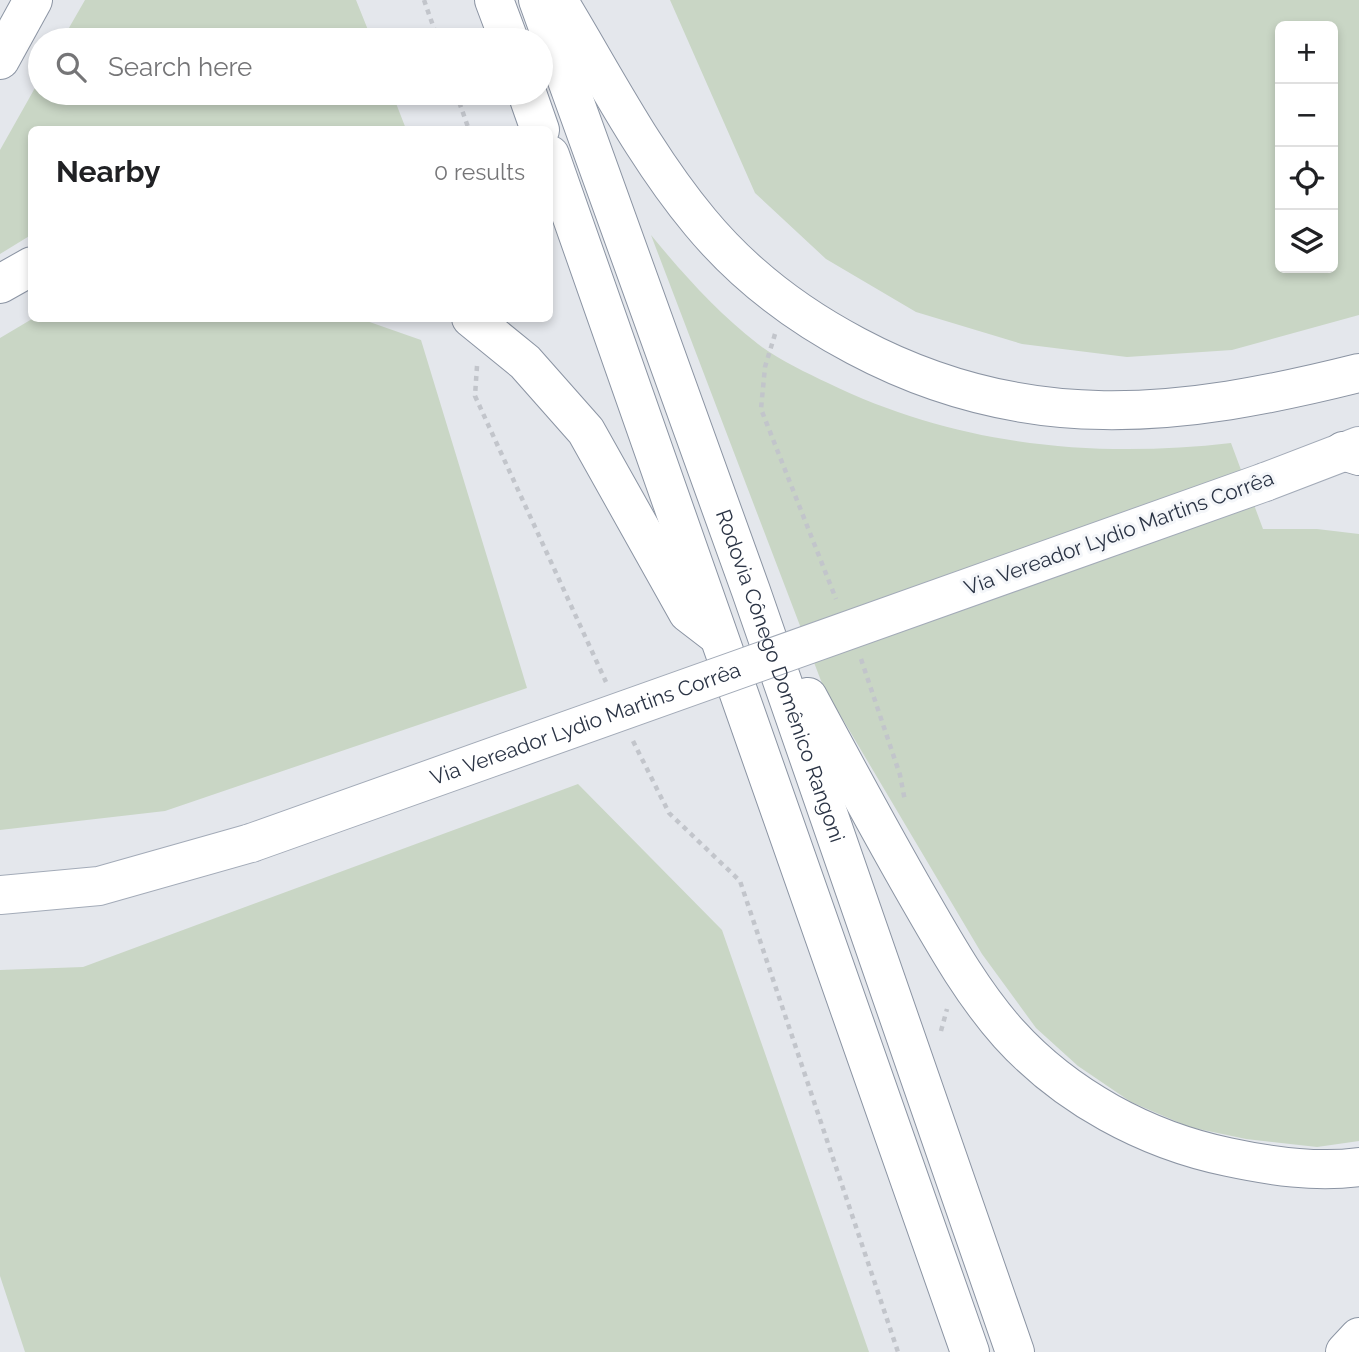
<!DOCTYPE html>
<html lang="en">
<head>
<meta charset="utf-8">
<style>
	:root { --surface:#fff; --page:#f6f6f6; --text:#202124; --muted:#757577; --line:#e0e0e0 }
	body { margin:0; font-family:Raleway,sans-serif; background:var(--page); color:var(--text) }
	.controls { position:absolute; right:21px; top:21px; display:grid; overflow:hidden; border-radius:10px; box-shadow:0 4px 10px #0003 }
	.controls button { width:63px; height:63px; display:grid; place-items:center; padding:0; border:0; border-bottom:2px solid var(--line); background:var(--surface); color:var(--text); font:35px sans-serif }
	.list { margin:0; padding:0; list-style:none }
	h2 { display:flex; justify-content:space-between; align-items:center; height:91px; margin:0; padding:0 28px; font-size:30px }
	h2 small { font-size:23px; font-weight:400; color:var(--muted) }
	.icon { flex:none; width:38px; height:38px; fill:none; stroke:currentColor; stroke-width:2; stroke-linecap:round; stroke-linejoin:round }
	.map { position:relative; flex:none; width:1359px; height:1352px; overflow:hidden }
	.search { position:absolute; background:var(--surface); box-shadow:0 4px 10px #0003; left:28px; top:28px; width:525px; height:77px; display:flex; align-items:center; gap:18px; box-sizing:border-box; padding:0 24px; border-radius:38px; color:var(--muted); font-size:26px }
	.panel { position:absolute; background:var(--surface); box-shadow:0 4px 10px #0003; left:28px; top:126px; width:525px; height:196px; border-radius:10px }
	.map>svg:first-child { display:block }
</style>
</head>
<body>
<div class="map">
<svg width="1359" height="1352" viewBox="0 0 1359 1352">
	<rect width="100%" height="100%" fill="#e4e7ec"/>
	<path fill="#c9d6c5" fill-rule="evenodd" d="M85,0H356L372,40H62Z
		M670,0H1359V315L1232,350L1127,357L1022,344L916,312L826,259L755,193ZM1280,26H1333V268H1280Z
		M40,79V93H392L406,129L32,130L31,235L0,254V150Z
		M651,235C683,274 718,313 758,344C779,360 805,372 828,383C955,445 1092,459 1231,443L1263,529H1317L1359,534V1141L1317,1147L1246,1139L1189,1127L1131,1102L1078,1066L1036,1028L982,954L823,686Z
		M361,319L421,340L527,688L165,811L0,830V338L32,319Z
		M578,784L722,930L869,1352H25L0,1276V970L83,967Z"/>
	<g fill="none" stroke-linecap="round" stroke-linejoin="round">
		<defs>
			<path id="major" d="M1265,482L1359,446
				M0,895L99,886L251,843"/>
			<g id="highway">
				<path d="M494,0L509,40"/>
				<path id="s1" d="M538,0L751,591L1015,1352"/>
				<path d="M558,0C603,74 644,155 700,222C743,274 797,315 856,346C1025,436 1180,418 1359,373"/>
				<path d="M0,60L33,0"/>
				<path d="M527,93L540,130"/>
				<path d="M550,155L970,1352"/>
				<path d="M0,284L32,266"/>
				<path d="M471,318L525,362L586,431L688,613L714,633"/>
				<path d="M1343,451L1359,456"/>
				<path d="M808,697C844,764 880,831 918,897C945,944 973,994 1009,1034C1066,1097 1146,1140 1228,1157C1270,1166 1316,1173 1359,1167"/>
				<path d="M1345,1352L1359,1337"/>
			</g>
		</defs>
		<use href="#major" stroke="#a3abb8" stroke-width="40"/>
		<use href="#highway" stroke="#8b94a3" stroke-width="40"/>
		<path stroke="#c2c5cb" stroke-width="4.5" stroke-dasharray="5 5" stroke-linecap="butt" d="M424,0L438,40
			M456,93L469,130
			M775,334L765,367L761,409L836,599
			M477,366L475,396L606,682
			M861,659L900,775L905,801
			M633,741L669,813L740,881L898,1352
			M941,1031L947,1009"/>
		<use href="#major" stroke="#fff" stroke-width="38"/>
		<use href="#highway" stroke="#fff" stroke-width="38"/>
		<defs>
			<g id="major-bridge">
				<path id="s2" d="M251,843L1265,482"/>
			</g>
		</defs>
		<use href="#major-bridge" stroke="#a3abb8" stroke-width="40" stroke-linecap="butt"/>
		<use href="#major-bridge" stroke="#fff" stroke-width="38"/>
	</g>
	<g text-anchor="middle" stroke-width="6" stroke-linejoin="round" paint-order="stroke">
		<g font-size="21" fill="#2b3445" stroke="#f4f6f9">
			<text transform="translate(1119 533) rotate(-20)" y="7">Via Vereador Lydio Martins Corrêa</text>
			<text dy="7" stroke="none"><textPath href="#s1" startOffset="718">Rodovia Cônego Domênico Rangoni</textPath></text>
			<text dy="7" stroke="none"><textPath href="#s2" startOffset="355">Via Vereador Lydio Martins Corrêa</textPath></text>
		</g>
	</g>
</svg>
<div class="controls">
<button>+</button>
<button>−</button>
<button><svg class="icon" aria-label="locate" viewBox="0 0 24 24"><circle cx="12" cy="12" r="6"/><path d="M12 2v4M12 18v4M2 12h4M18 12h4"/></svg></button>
<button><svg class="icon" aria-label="layers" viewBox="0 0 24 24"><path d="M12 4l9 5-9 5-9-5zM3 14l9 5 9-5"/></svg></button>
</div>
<div class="search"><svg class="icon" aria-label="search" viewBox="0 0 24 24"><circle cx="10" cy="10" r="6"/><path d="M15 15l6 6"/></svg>Search here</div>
<section class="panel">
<h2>Nearby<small>0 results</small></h2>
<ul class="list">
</ul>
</section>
</div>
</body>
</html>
